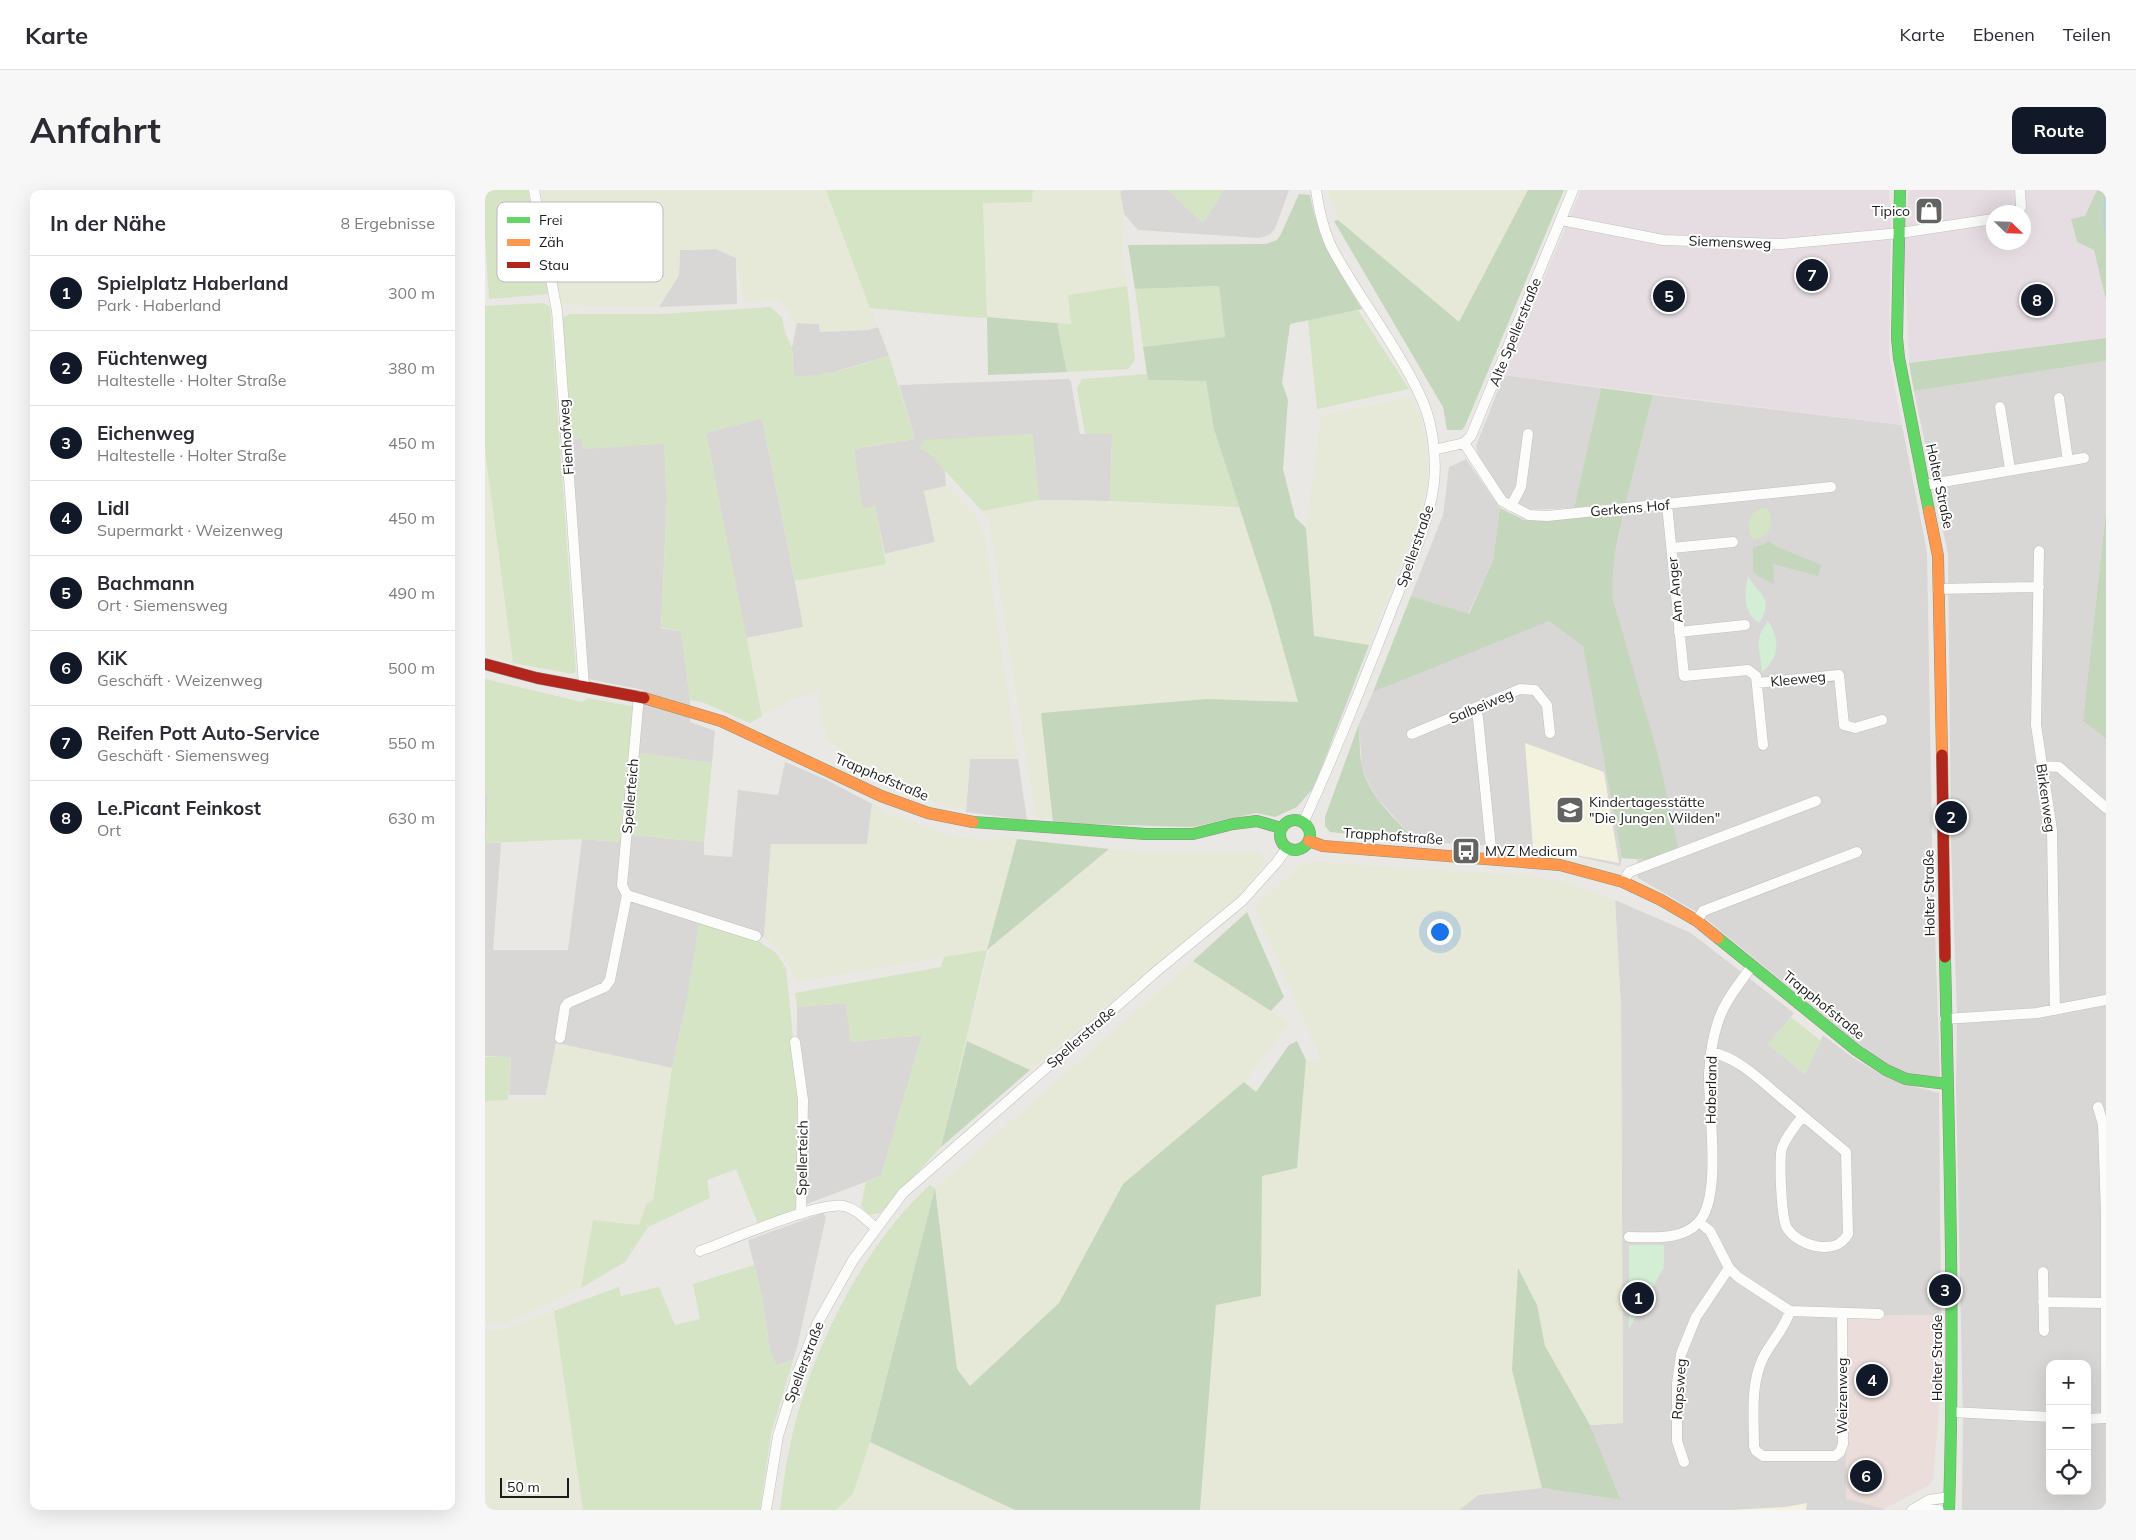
<!DOCTYPE html>
<html lang="de">
<head>
<meta charset="utf-8">
<style>
	:root { --surface:#fff; --page:#f7f7f7; --text:#2b2b33; --muted:#7c7c81; --line:#e1e1e2; --accent:#111827 }
	body { margin:0; font-family:Mulish,sans-serif; background:var(--page); color:var(--text) }
	.controls { position:absolute; right:15px; bottom:15px; display:grid; overflow:hidden; border-radius:10px; box-shadow:0 5px 20px #0002 }
	.controls button { width:45px; height:45px; display:grid; place-items:center; padding:0; border:0; border-bottom:1px solid var(--line); background:var(--surface); color:var(--text); font:25px sans-serif }
	.compass { position:absolute; left:1501px; top:15px; width:45px; height:45px; border-radius:50%; background:var(--surface); box-shadow:0 5px 20px #0002; rotate:113deg }
	.scale { position:absolute; left:15px; bottom:12px; width:69px; box-sizing:border-box; padding-left:5px; border:2px solid #1b1b1b; border-top:0; font-size:14px; line-height:18px; white-space:nowrap; color:#1b1b1b; -webkit-text-stroke:4px #fff; paint-order:stroke }
	.you { position:absolute; left:954px; top:741px; width:18px; height:18px; margin:-12px; border:4px solid #fff; border-radius:50%; background:#1a73e8; box-shadow:0 0 0 8px #1a73e833 }
	.badge { display:grid; place-items:center; width:32px; height:32px; border-radius:50%; background:var(--accent); color:#fff; font-size:16px; font-weight:700 }
	.pin { position:absolute; translate:-50% -50%; border:2px solid #fff; box-shadow:0 1px 5px #0006 }
	.list { margin:0; padding:0; list-style:none }
	h2 { display:flex; justify-content:space-between; align-items:center; height:65px; margin:0; padding:0 20px; font-size:21px }
	h2 small { font-size:16px; font-weight:400; color:var(--muted) }
	.list li { display:grid; grid-template-columns:32px 1fr auto; gap:15px; align-items:center; box-sizing:border-box; height:75px; padding:0 20px; border-top:1px solid var(--line) }
	.list b { display:block; font-size:19px; white-space:nowrap }
	.list p { margin:0; font-size:16px; white-space:nowrap; color:var(--muted) }
	.list em { font-size:16px; font-style:normal; color:var(--muted) }
	.icon { flex:none; width:28px; height:28px; fill:none; stroke:currentColor; stroke-width:2; stroke-linecap:round; stroke-linejoin:round }
	.map { position:relative; flex:none; width:1621px; height:1320px; overflow:hidden; border-radius:10px }
	header { display:flex; align-items:center; gap:30px; box-sizing:border-box; height:70px; padding:0 25px; background:var(--surface); border-bottom:1px solid var(--line) }
	header strong { font-size:24px }
	nav { display:flex; gap:28px; margin-inline-start:auto; font-size:18px }
	.intro { display:flex; align-items:center; justify-content:space-between; box-sizing:border-box; height:120px; padding:0 30px }
	h1 { margin:0; font-size:35px }
	.button { padding:12px 22px; border-radius:10px; background:var(--accent); color:#fff; font-size:18px; font-weight:700 }
	main { display:flex; gap:30px; padding:0 30px }
	aside { flex:1; background:var(--surface); border-radius:10px; box-shadow:0 5px 20px #0002 }
	.map>svg:first-child { display:block }
</style>
</head>
<body>
<header>
<strong>Karte</strong>
<nav><a>Karte</a><a>Ebenen</a><a>Teilen</a></nav>
</header>
<div class="intro"><h1>Anfahrt</h1><a class="button">Route</a></div>
<main>
<aside>
<h2>In der Nähe<small>8 Ergebnisse</small></h2>
<ul class="list">
<li><span class="badge">1</span><div><b>Spielplatz Haberland</b><p>Park · Haberland</p></div><em>300 m</em></li>
<li><span class="badge">2</span><div><b>Füchtenweg</b><p>Haltestelle · Holter Straße</p></div><em>380 m</em></li>
<li><span class="badge">3</span><div><b>Eichenweg</b><p>Haltestelle · Holter Straße</p></div><em>450 m</em></li>
<li><span class="badge">4</span><div><b>Lidl</b><p>Supermarkt · Weizenweg</p></div><em>450 m</em></li>
<li><span class="badge">5</span><div><b>Bachmann</b><p>Ort · Siemensweg</p></div><em>490 m</em></li>
<li><span class="badge">6</span><div><b>KiK</b><p>Geschäft · Weizenweg</p></div><em>500 m</em></li>
<li><span class="badge">7</span><div><b>Reifen Pott Auto-Service</b><p>Geschäft · Siemensweg</p></div><em>550 m</em></li>
<li><span class="badge">8</span><div><b>Le.Picant Feinkost</b><p>Ort</p></div><em>630 m</em></li>
</ul>
</aside>
<div class="map">
<svg width="1621" height="1320" viewBox="0 0 1621 1320">
	<rect width="100%" height="100%" fill="#e9e8e4"/>
	<path fill="#d8d7d5" fill-rule="evenodd" d="M640,0H683L718,33L739,0H804L790,39L784,45L774,48L653,40L639,24L635,2Z
		M231,59L251,68L252,114L174,117L194,85L195,60Z
		M312,133L334,134L335,141L383,140L393,137L404,166L345,183L321,187L309,186L307,158Z
		M1621,171V320L1598,531L1621,549V1320H1477L1478,1231L1471,898L1472,825L1466,652L1463,364L1429,201ZM1565,1174H1602V1301H1565Z
		M1019,185L1116,198L1089,318L1041,320L1019,305L994,268L991,256Z
		M584,189L586,192L595,244H627L625,311L554,310L547,244L435,258L443,262L460,280L461,296L439,301L450,352L400,364L390,316L377,319L369,259L430,249L414,195Z
		M1168,205L1417,235L1442,362L1447,653L1455,887L1423,884L1403,875L1375,855L1215,724L1153,688L1152,670H1161L1126,392L1128,373L1139,322Z
		M277,228L319,437L261,448L221,243Z
		M97,248L98,259L179,253L182,309L176,438L196,441L205,510V532L230,541L227,573L154,563L159,500L103,489L86,249Z
		M981,269L1015,318L1008,370L983,424L926,406L958,325L964,277Z
		M1063,430L1098,455L1137,668L1135,676L1081,664L1040,658L931,651L893,609L884,594L877,577L874,534L888,502Z
		M485,568L533,569L542,630L481,622Z
		M300,572L340,589L387,614L382,654H286L279,746L201,814L187,878L71,853L61,905H24L26,867L0,866V606H3L1,653H16L8,760H83L97,649L146,653L147,645L219,652V665L247,667L253,600L293,605Z
		M1130,710L1206,743L1309,823L1283,855L1320,884L1338,845L1367,867L1397,885L1419,894L1454,903L1456,1125L1361,1126L1399,1320H974L993,1305L1057,1298L1136,1310L1105,1235L1138,1233L1136,818Z
		M361,813L366,852L437,845L396,986L319,1015L321,910L312,846V817Z
		M338,1023L341,1027L312,1158L308,1170L291,1175L285,1160L277,1107L263,1050Z"/>
	<path fill="#eaddda" d="M1456,1125L1454,1217L1448,1290L1443,1296L1399,1319L1361,1309V1126Z"/>
	<path fill="#e6dde2" fill-rule="evenodd" d="M1096,0H1404L1406,32L1404,164L1417,235L1019,185Z
		M1424,0H1612L1600,27L1586,29L1592,52L1609,60L1621,110V148L1424,173L1419,51ZM1508,22H1538V52H1508Z"/>
	<path fill="#f2f2df" d="M1040,553L1119,582L1134,673L1048,657Z
		M1322,1313L1321,1320H1246L1300,1317Z"/>
	<path fill="#e7e9d8" d="M56,0H341L393,137L383,140L335,142L334,134L312,133L307,129L302,117L291,110L259,112L251,68L231,59L195,60L194,85L174,117L87,115L76,113Z
		M548,0H632L635,2L639,24L637,63L642,96L583,105L586,134L502,127L498,12H547Z
		M845,0H1043L974,132L853,30L844,4Z
		M927,207L936,230L942,262L943,292L935,326L884,455L829,446L821,338L836,226Z
		M0,260L28,473L0,463Z
		M461,296L491,326L499,344L533,569H485L481,620L426,606L359,577L356,559L343,551L336,529L333,502L310,508L277,526L261,448L318,437L310,391L401,374L400,364L450,352L439,301Z
		M554,310L625,311L754,317L786,415L813,512L721,509L556,523L567,628L551,629L504,331L497,321Z
		M387,614L399,622L467,646L504,651L520,646L532,649L502,760L311,792L305,777L293,759L279,746L286,654H382Z
		M624,659L661,662H772L782,670L757,703L545,880L482,851L505,758Z
		M831,672L1029,685L1076,691L1130,710L1136,818L1138,1233L1105,1235L1060,1156L1052,1115L1027,1180L1057,1298L993,1305L974,1320H715L731,1115L776,1106L777,986L812,978L821,870L836,869L770,718L815,675Z
		M708,771L804,833L759,892L638,994L574,1113L485,1196L472,1179L450,998Z
		M71,853L187,878L168,1010L161,1015L154,1035L108,1030L96,1098L20,1133L0,1134V911L60,909Z
		M69,1121L98,1320H0V1140L20,1139Z
		M385,1252L530,1320H351L368,1304Z"/>
	<path fill="#d4e4c5" d="M0,0H43L63,104L4,109L0,47Z
		M341,0H548L547,12L498,13L502,127L495,128L385,118Z
		M683,0H739L718,33Z
		M642,96L650,170L643,179L582,182L572,133L586,134L583,105Z
		M734,96L740,147L658,157L650,99Z
		M58,113L65,117L91,481L88,484L28,473L0,260V116Z
		M285,117L297,127L300,142L307,158L309,186C341,188 373,175 404,166L430,249L369,259L377,319L390,316L401,374L310,391L277,228L221,243L277,526L265,533L217,512L205,510L196,441L176,437L182,309L179,254L98,259L97,248L86,249L77,128L85,124H174Z
		M873,120L924,199L832,219L823,130Z
		M662,184L663,190L721,191L729,239L754,317L625,311L627,244H600L592,198L597,189Z
		M547,244L554,310L497,321L443,262L435,258L439,250Z
		M1282,318C1291,334 1285,346 1268,350C1260,337 1263,318 1282,318Z
		M0,489L97,512L103,508L151,517L138,652L97,649L1,653L3,606H0Z
		M154,563L227,573L219,652L147,645Z
		M214,732L272,750L291,763L301,778L315,917L311,1019L273,1034L251,979L222,990L225,1008L163,1037L140,1072L96,1098L108,1030L154,1035L161,1015L168,1010L187,878L201,814Z
		M502,760L456,957L395,1023L384,1025L376,1016L381,992L396,986L437,845L366,852L361,813L312,817L310,803L456,777L459,767Z
		M1306,827L1336,851L1320,884L1283,855Z
		M0,867H26L23,910L0,911Z
		M445,995L450,998L385,1252L368,1304L351,1320H295C298,1299 300,1277 305,1256C323,1167 377,1056 445,995Z
		M269,1075L277,1107L285,1160L291,1175L308,1170L286,1244L275,1320H98L69,1121L134,1097L136,1106L174,1097L190,1135L215,1129L208,1094Z"/>
	<path fill="#c4d6bb" d="M1043,0H1079L980,236L977,240H962L958,217L849,31L853,30L974,132Z
		M1612,0H1621V110L1609,60L1592,52L1586,29L1600,26Z
		M814,4L825,5C833,50 854,81 877,119L805,134L797,193L803,210L798,279L810,327L821,338L829,446L884,455L829,597L812,617L790,627L771,623L707,637L568,633L556,523L721,509L813,512L786,415L729,239L721,191L663,190L658,157L740,147L734,96L650,99L643,55L781,54L792,50L796,44Z
		M502,127L572,133L582,182L503,185Z
		M1621,148V171L1429,201L1424,173Z
		M1116,198L1168,205L1141,313L1089,318Z
		M1015,318L1039,330L1139,322C1132,352 1125,379 1128,410L1173,565L1193,658L1161,670L1137,668L1098,456L1064,431L888,502L926,406L984,424L1008,370Z
		M1621,320V549L1598,531Z
		M1283,351L1293,357L1336,375L1333,386L1288,374L1289,394L1273,386L1268,381V357L1278,355Z
		M874,534C875,548 874,563 877,576C883,606 912,630 931,651L845,642L840,636V627Z
		M532,649L624,659L502,760Z
		M762,722L799,807L786,821L708,771Z
		M482,851L545,880L456,957Z
		M812,851L821,870L812,978L777,986L776,1106L731,1115L715,1320H530L385,1252L450,998L472,1179L485,1196L574,1113L638,994L759,892L771,902L804,855Z
		M1033,1078L1052,1115L1060,1156L1105,1235L1136,1310L1057,1298L1027,1180Z"/>
	<path fill="#d3eed5" d="M1263,386C1274,405 1290,408 1274,433C1258,423 1259,403 1263,386Z
		M1283,431C1295,449 1295,468 1277,482C1276,460 1267,452 1283,431Z
		M1144,1055H1179V1077L1144,1139Z"/>
	<g fill="none" stroke-linecap="round" stroke-linejoin="round">
		<path stroke="#bad2da" stroke-width="2.5" d="M1621,8L1618,21L1621,44"/>
		<defs>
			<path id="street" d="M49,0L72,121L99,496
				M1531,22L1536,17L1535,0
				M1076,30L1178,50L1297,54L1415,43L1508,29
				M1574,208L1583,271
				M1515,217L1525,279
				M979,253L1017,311L1044,325L1062,326L1346,297
				M949,260L979,253L986,246L1088,0
				M1440,295L1599,268
				M1182,314L1199,486L1263,480L1271,486L1278,555
				M1026,316L1036,297L1043,244
				M1187,358L1248,352
				M1554,361L1551,535L1567,640L1570,820
				M1453,399L1554,397
				M1194,442L1260,435
				M1272,493L1354,485L1359,535L1370,538L1397,530
				M990,518L993,528L1007,668
				M927,544L1035,499L1050,500L1062,515L1065,543
				M1557,576L1574,577L1621,618
				M819,631C852,559 881,485 910,411C925,373 944,334 949,293C952,263 947,228 933,201C909,151 873,107 847,58C838,40 834,20 831,0
				M1138,692L1144,682L1331,611
				M142,705L271,746
				M1212,731L1218,721L1372,662
				M1460,829L1552,823L1621,810
				M75,848L80,817L83,813L120,797L125,790L142,705L137,695L154,506
				M310,852L318,910L316,1024
				M1226,862C1253,868 1273,888 1293,905C1316,924 1338,943 1361,962L1363,1044C1351,1067 1313,1056 1302,1038C1296,1028 1294,968 1297,958C1302,945 1310,936 1318,926
				M1613,917L1618,934L1621,1024V1228
				M1214,1032L1225,1041L1244,1078L1253,1087L1305,1121L1394,1124
				M1144,1047C1168,1047 1195,1051 1213,1033C1238,1008 1223,919 1224,884C1225,868 1227,850 1232,835C1238,813 1254,794 1267,776
				M215,1061C243,1051 334,1011 359,1016C372,1019 381,1030 391,1038
				M1558,1082L1559,1141
				M1558,1112L1621,1113
				M1305,1121C1300,1138 1286,1152 1278,1168C1265,1195 1269,1227 1269,1256L1271,1261L1278,1266H1350L1355,1262L1358,1254L1357,1124
				M1467,1222L1565,1227
				M1602,1229L1621,1228
				M1199,1272L1192,1251V1194L1196,1164L1211,1127L1244,1078
				M1430,1319L1454,1320
				M281,1320L293,1246L313,1182L332,1134L368,1070L418,1003L673,780L757,711L792,672L802,658
				M1427,1320L1444,1310L1464,1307"/>
			<path id="fast" d="M1415,0L1412,148L1414,168L1444,321
				M795 645a15 15 0 1 1 30 0a15 15 0 1 1-30 0Z
				M488,632L661,644H708L748,634L772,631L796,638
				M1233,748L1371,860L1401,880L1421,889L1462,894
				M1460,767C1464,951 1470,1136 1464,1320"/>
			<path id="slow" d="M1444,321L1453,366L1457,565
				M159,508L236,531L396,606L443,623L488,632
				M824,651L838,656L1075,675L1138,692L1176,710L1212,731L1233,748"/>
			<path id="jam" d="M0,474L52,488L159,508
				M1457,565L1460,767"/>
		</defs>
		<use href="#street" stroke="#c0c0be" stroke-width="11"/>
		<use href="#fast" stroke="#8e917e" stroke-width="12"/>
		<use href="#slow" stroke="#8e917e" stroke-width="12"/>
		<use href="#jam" stroke="#8e917e" stroke-width="12"/>
		<use href="#street" stroke="#fcfcfb" stroke-width="10"/>
		<use href="#fast" stroke="#63d668" stroke-width="11"/>
		<use href="#slow" stroke="#ff974d" stroke-width="11"/>
		<use href="#jam" stroke="#b3261e" stroke-width="11"/>
	</g>
	<defs>
		<symbol id="shop-square" viewBox="-11 -11 22 22"><rect x="-9" y="-9" width="18" height="18" rx="4" fill="#636361" stroke="#fff"/><path d="M-5-2.5h2.3a2.7 3.5 0 0 1 5.4 0H5L5.5 6h-11ZM-1.5-2.5h3a1.5 2.3 0 0 0-3 0Z" fill="#fff"/></symbol>
		<symbol id="school-square" viewBox="-11 -11 22 22"><rect x="-9" y="-9" width="18" height="18" rx="4" fill="#636361" stroke="#fff"/><path d="M0-5L7-2L0 1L-7-2ZM-4 1L0 2.5L4 1V4Q0 6-4 4Z" fill="#fff"/></symbol>
		<symbol id="bus-square" viewBox="-11 -11 22 22"><rect x="-9" y="-9" width="18" height="18" rx="4" fill="#636361" stroke="#fff"/><path d="M-5-6H5V4H4V6H2V4H-2V6H-4V4H-5ZM-3.5-4V0h7V-4ZM-3.5 1.2v1.5H-2V1.2ZM2 1.2v1.5H3.5V1.2Z" fill="#fff"/></symbol>
	</defs>
	<g fill-rule="evenodd">
		<use href="#shop-square" x="1428" y="5" width="32" height="32"/>
		<use href="#school-square" x="1069" y="604" width="32" height="32"/>
		<use href="#bus-square" x="965" y="645" width="32" height="32"/>
	</g>
	<g text-anchor="middle" stroke-width="4" stroke-linejoin="round" paint-order="stroke">
		<g font-size="14" fill="#1b1b1b" stroke="#fff" text-anchor="start">
			<text x="1425" y="26" text-anchor="end">Tipico</text>
			<text x="1104" y="617">Kindertagesstätte<tspan x="1104" dy="16">"Die Jungen Wilden"</tspan></text>
			<text x="1000" y="666">MVZ Medicum</text>
		</g>
		<g font-size="14" fill="#1b1b1b" stroke="#fff">
			<text transform="translate(1245 52) rotate(2)" y="5">Siemensweg</text>
			<text transform="translate(1030 142) rotate(-68)" y="5">Alte Spellerstraße</text>
			<text transform="translate(81 247) rotate(-94)" y="5">Fienhofweg</text>
			<text transform="translate(1455 296) rotate(78)" y="5">Holter Straße</text>
			<text transform="translate(1145 318) rotate(-5)" y="5">Gerkens Hof</text>
			<text transform="translate(930 356) rotate(-71)" y="5">Spellerstraße</text>
			<text transform="translate(1190 400) rotate(-95)" y="5">Am Anger</text>
			<text transform="translate(1313 489) rotate(-6)" y="5">Kleeweg</text>
			<text transform="translate(996 516) rotate(-23)" y="5">Salbeiweg</text>
			<text transform="translate(397 587) rotate(23)" y="5">Trapphofstraße</text>
			<text transform="translate(145 606) rotate(-85)" y="5">Spellerteich</text>
			<text transform="translate(1561 608) rotate(82)" y="5">Birkenweg</text>
			<text transform="translate(908 646) rotate(4)" y="5">Trapphofstraße</text>
			<text transform="translate(1444 703) rotate(-91)" y="5">Holter Straße</text>
			<text transform="translate(1339 815) rotate(39)" y="5">Trapphofstraße</text>
			<text transform="translate(596 847) rotate(-41)" y="5">Spellerstraße</text>
			<text transform="translate(1226 900) rotate(-89)" y="5">Haberland</text>
			<text transform="translate(317 968) rotate(-89)" y="5">Spellerteich</text>
			<text transform="translate(1452 1168) rotate(-90)" y="5">Holter Straße</text>
			<text transform="translate(319 1172) rotate(-69)" y="5">Spellerstraße</text>
			<text transform="translate(1194 1199) rotate(-86)" y="5">Rapsweg</text>
			<text transform="translate(1357 1206) rotate(-90)" y="5">Weizenweg</text>
		</g>
	</g>
	<rect x="12" y="12" width="166" height="80" rx="8" fill="#fff" stroke="#bbb" stroke-width="1"/>
	<rect x="22" y="27" width="23" height="6" fill="#63d668"/>
	<rect x="22" y="49" width="23" height="7" fill="#ff974d"/>
	<rect x="22" y="72" width="23" height="6" fill="#b3261e"/>
	<g font-size="14" fill="#1b1b1b">
		<text x="54" y="35">Frei</text>
		<text x="54" y="57">Zäh</text>
		<text x="54" y="80">Stau</text>
	</g>
</svg>
<div class="controls">
<button>+</button>
<button>−</button>
<button><svg class="icon" aria-label="locate" viewBox="0 0 24 24"><circle cx="12" cy="12" r="6"/><path d="M12 2v4M12 18v4M2 12h4M18 12h4"/></svg></button>
</div>
<svg class="compass" viewBox="-18 -18 36 36"><path d="M0-13l5 13h-10z" fill="#e53935"/><path d="M0 13l5-13h-10z" fill="#7c7c81"/></svg>
<div class="scale">50 m</div>
<div class="you"></div>
<div class="pin badge" style="left:1153px;top:1108px">1</div>
<div class="pin badge" style="left:1466px;top:627px">2</div>
<div class="pin badge" style="left:1460px;top:1100px">3</div>
<div class="pin badge" style="left:1387px;top:1190px">4</div>
<div class="pin badge" style="left:1184px;top:106px">5</div>
<div class="pin badge" style="left:1381px;top:1286px">6</div>
<div class="pin badge" style="left:1327px;top:85px">7</div>
<div class="pin badge" style="left:1552px;top:110px">8</div>
</div>
</main>
</body>
</html>
